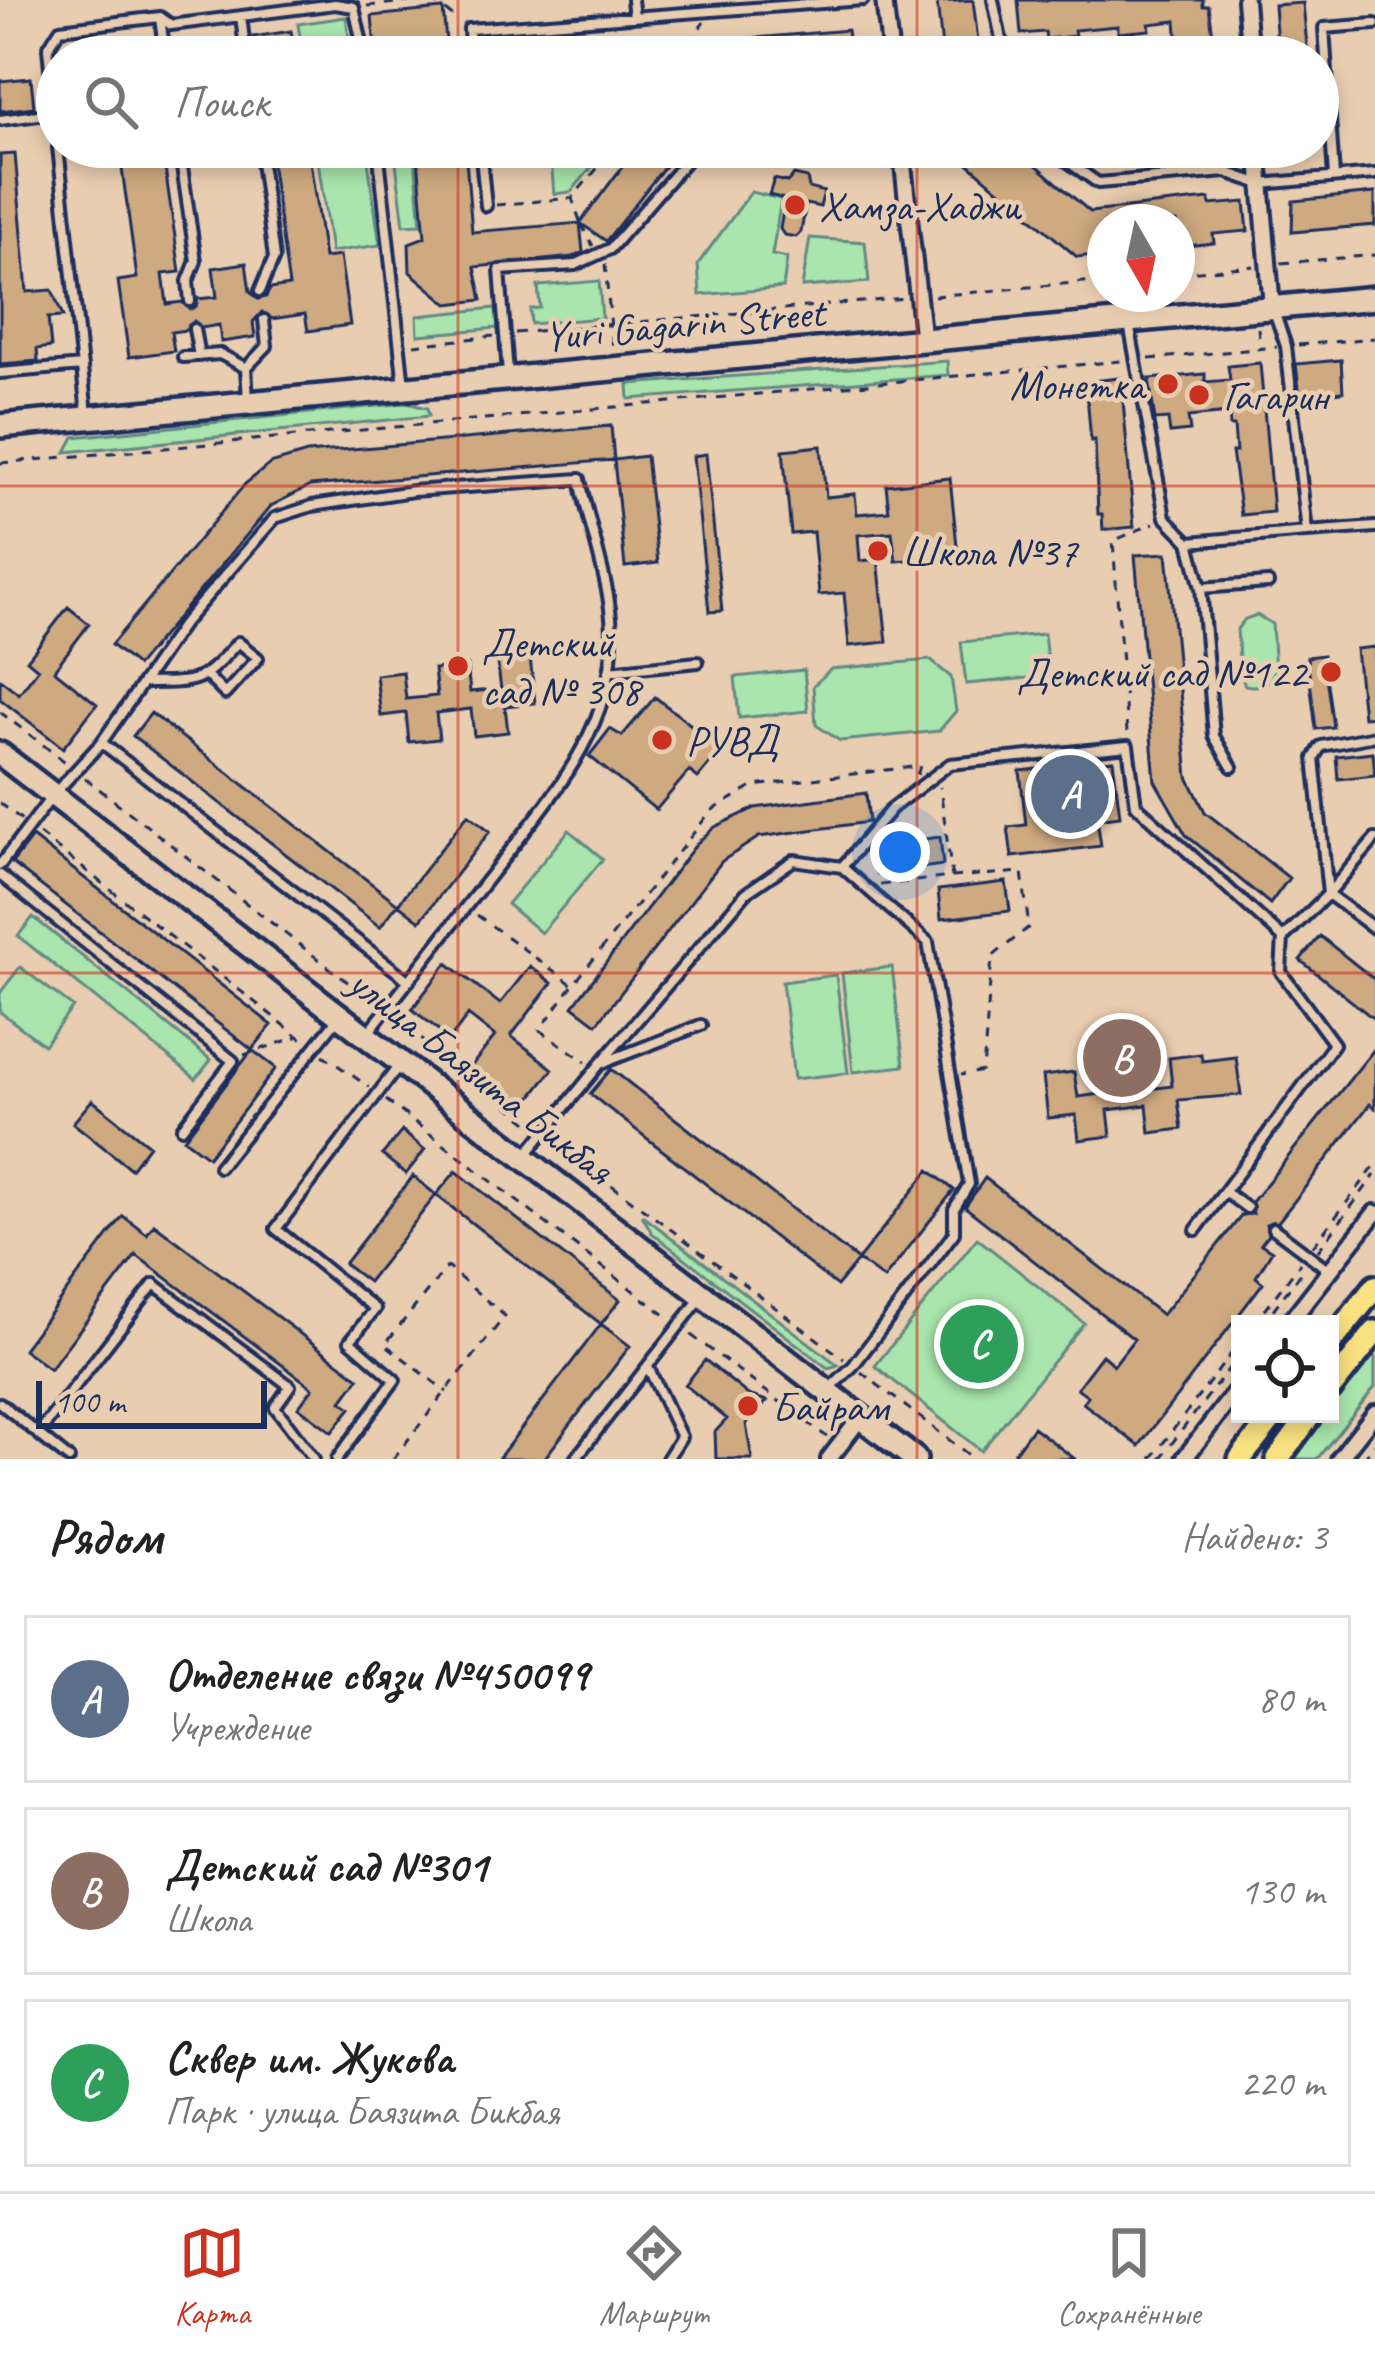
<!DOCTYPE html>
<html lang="ru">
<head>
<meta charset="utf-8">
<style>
	:root { --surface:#fff; --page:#f6f6f6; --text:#222; --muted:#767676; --line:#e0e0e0; --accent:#c8321e }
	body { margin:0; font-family:Caveat,sans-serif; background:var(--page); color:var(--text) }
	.controls { position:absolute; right:36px; bottom:36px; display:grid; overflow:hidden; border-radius:0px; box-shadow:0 6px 18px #0003 }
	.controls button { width:108px; height:108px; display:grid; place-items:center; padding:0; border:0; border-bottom:3px solid var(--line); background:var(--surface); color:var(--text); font:60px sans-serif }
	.compass { position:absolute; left:1087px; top:204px; width:108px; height:108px; border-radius:50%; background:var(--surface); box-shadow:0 6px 18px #0003; rotate:171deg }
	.scale { position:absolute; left:36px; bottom:30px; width:231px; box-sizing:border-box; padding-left:12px; border:6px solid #1b2f5e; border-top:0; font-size:33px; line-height:42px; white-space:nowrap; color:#1b2f5e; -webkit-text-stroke:9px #e9cdb0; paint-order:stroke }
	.you { position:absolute; left:900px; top:852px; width:42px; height:42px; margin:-30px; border:9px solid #fff; border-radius:50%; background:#1a73e8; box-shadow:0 0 0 18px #1a73e833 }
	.badge { display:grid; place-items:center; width:78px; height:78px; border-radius:50%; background:var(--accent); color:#fff; font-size:39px; font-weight:700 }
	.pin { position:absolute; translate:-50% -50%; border:6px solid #fff; box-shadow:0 3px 12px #0006 }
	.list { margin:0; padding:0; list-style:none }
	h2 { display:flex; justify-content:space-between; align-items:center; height:156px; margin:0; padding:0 48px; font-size:51px }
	h2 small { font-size:39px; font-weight:400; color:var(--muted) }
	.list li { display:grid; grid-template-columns:78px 1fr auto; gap:36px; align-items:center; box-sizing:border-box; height:168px; margin:0 24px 24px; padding:0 24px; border:3px solid var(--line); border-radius:0px }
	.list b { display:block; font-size:45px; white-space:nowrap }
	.list p { margin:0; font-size:39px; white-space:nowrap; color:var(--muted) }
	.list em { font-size:39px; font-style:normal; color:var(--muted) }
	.icon { flex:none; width:66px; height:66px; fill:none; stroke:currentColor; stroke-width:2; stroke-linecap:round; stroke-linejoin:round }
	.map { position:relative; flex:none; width:1375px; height:1459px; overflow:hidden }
	.search { position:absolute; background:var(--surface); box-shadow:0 6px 18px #0003; left:36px; right:36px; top:36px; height:132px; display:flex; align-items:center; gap:30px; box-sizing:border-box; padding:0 42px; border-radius:66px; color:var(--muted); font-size:45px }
	.sheet { height:732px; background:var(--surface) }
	nav { display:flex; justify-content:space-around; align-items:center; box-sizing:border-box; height:168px; border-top:3px solid var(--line); background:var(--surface); font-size:33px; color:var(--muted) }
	nav a { display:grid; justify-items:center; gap:6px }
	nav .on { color:var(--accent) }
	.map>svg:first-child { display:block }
</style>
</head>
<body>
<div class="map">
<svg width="1375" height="1459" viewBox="0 0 1375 1459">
	<rect width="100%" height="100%" fill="#e9cdb0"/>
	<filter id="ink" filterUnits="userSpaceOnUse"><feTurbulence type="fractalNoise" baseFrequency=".00833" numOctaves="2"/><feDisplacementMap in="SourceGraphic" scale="24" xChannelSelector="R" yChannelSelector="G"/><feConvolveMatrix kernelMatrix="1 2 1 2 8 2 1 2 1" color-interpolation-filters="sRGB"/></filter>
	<g filter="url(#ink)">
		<path fill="#a9e5ac" stroke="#628a85" stroke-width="3" d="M346,17L352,57H303L298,24Z
			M316,147H366L380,245L331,252Z
			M394,147H414L421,224L404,225Z
			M550,147H590L592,167L571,192L554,194Z
			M751,192L781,199L772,255L787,258L783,288L700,295L698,264Z
			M810,238L865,242L869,282L802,287Z
			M599,281L602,318L531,324L530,309L540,308L538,286Z
			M496,308L498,328L418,335L417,316Z
			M947,361L948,375L629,399L628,384Z
			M406,403L427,408L429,416L66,452L74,437Z
			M1257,615L1272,624L1275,671C1269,684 1259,688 1245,685L1240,673L1237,629L1245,619Z
			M1044,634L1049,676L966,684L961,642Z
			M930,660L951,677L956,711L939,731L840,741L816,725L813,686L831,669Z
			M804,670L808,711L739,718L735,677Z
			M569,830L603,859L541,933L507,904Z
			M33,917L211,1060L196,1079L18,936Z
			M20,967L73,1007L44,1045L0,1012V993Z
			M892,967L904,1066L853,1072L842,973Z
			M836,975L848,1073L794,1079L782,982Z
			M642,1215L838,1365L828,1368L652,1233Z
			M977,1238L1084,1323L981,1451L875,1366Z
			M1375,1352V1387L1317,1459H1287L1323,1414H1330V1405Z"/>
		<path fill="#cfaa81" stroke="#1b2f5e" stroke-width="3" d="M973,0L980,57H943L937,2Z
			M1018,0H1203V6H1209L1215,50H1211V57H1179L1176,21L1149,24L1150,30L1118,33V26L1074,30L1075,36L1046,39L1045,32L1021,34Z
			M1303,3L1308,57H1278L1274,5Z
			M443,9L446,41L375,49L372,16Z
			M847,30L850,57H732L731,40Z
			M291,31L295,57H256L253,37Z
			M31,78L34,107L0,111V81Z
			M119,147H162L180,272L163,274L167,304L182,302L190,309L196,307L198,299L217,297L213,268L246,263L250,292L258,299L266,297L270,289L289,286L269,147H308L324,258L340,256L350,325L308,331L305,314L272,319L262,312L253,322L255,337L221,342L219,325L202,328L194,321L186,330L171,332L174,351L129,357L118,281L137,278Z
			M417,147H465L472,232L580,223L583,252L573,257L475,267L482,300L448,304L410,272L409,243L425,237Z
			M637,147H680L606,241L580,223Z
			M949,147H1016L1090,212L1209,199L1210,205L1245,202L1248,231L1213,234L1214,243L1177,247V222H1105V254L1077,257Z
			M15,154L27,292L52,290L63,317L48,318L51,347L37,349L38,361L0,364V155Z
			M794,175L807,178L809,188L824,192L820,207L806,204L801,232L796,237L784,235L780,229L785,199L769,195L774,179L787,182Z
			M1375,193V225L1292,232L1293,201Z
			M1341,360L1343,392L1300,396L1296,364Z
			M1260,363L1273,512L1241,515L1232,452H1236L1234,426H1230L1229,413L1188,417L1190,431L1170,433L1168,419L1155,420L1149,379L1205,374V382L1230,380L1228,366Z
			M1121,378L1134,527L1103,530L1102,514H1098L1095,440L1091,441L1087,395H1091L1090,381Z
			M611,426L614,460L310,486L271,506L137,666L111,645L245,484L270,464L307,453Z
			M821,446L826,497L855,494L857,514L889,511L886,485L950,478L958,555L896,561L892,532L858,535L860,561L878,559L887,642L849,646L844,593L819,595L813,532L791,534L783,450Z
			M706,454L722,611L709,612L693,456Z
			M646,456L658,563L625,567L614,460Z
			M1167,553L1188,777L1205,812L1289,878L1270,904L1186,835L1155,781L1135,555Z
			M68,607L89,624L54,670L97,704L63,748L0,699V679L19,694L38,669L27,660Z
			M1375,647V716L1363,717L1356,649Z
			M1323,655L1333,727L1316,729L1307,657Z
			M530,657L535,703L505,706L508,732L474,736L471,709L436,713L439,739L409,742L406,713L381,716L376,675L403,672L406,699L437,696L434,669L467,665L470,692L501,689L497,660Z
			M655,697L722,749L698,778L689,771L656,810L589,756L610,729L622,736Z
			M151,713L398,904L380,927L133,736Z
			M1373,752L1375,775L1338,779L1336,756Z
			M1113,760L1120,816L1097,819L1101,846L1012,857L1008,827L1026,825L1020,771Z
			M866,793L869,822L759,837L722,861L597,1024L573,1006L697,843L715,827L755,808Z
			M468,814L490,831L420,921L398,904Z
			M32,837L272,1025L252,1050L12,863Z
			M940,837L943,865L877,874L873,846Z
			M1006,882L1010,911L941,919L938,890Z
			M1320,936L1375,980V1020L1300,960Z
			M447,963L500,1004L530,966L552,983L511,1036L553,1069L522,1109L469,1069L495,1036L468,1015L450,1039L412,1009Z
			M1375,1048V1108L1370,1104L1278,1222L1266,1224L1268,1235L1261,1244L1272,1251L1256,1277L1263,1283L1139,1446L1083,1403L1088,1396L1077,1388L1102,1355L1114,1365L1134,1339L965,1207L985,1178L1162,1315L1242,1215L1253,1214L1252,1202Z
			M252,1050L276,1068L208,1157L184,1139Z
			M1201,1054L1202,1061L1236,1057L1241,1095L1178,1100L1182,1129L1150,1133L1147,1105L1108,1110L1111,1136L1079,1140L1076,1115L1048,1118L1043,1076L1074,1072L1078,1097L1108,1093L1105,1068L1138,1064L1141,1090L1172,1086L1169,1058Z
			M611,1069L858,1260L837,1286L590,1094Z
			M92,1100L149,1145L131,1169L73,1123Z
			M402,1131L425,1150L406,1174L382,1155Z
			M929,1170L954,1190L884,1279L858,1260Z
			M456,1171L620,1300L601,1324L436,1195Z
			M413,1176L436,1195L368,1282L344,1264Z
			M123,1216L147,1234L154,1224L359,1378L342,1401L351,1408L332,1432L298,1407L313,1388L136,1255L50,1369L23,1349Z
			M601,1324L630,1346L544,1459H498Z
			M705,1360L748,1395L767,1401L746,1424L752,1459H716L715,1432L727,1419L685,1385Z
			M1033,1427L1075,1459H1022L1014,1453Z"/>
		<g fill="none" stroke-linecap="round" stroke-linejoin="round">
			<defs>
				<path id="service" d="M632,0L634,17
					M993,0L1001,39L1011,57
					M241,16L246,57
					M160,17L165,57
					M381,57L470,47L469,29L863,0
					M1059,57L1156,46L1158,57
					M0,120L54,113
					M57,137L48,48L60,29L160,17L171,25L335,4L354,7L365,57
					M58,147L87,414
					M179,147L196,261L188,281L190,301
					M259,147L274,258L260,291
					M378,147L404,386
					M480,147L486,206
					M1047,147L1098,183L1226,172L1261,184L1375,174
					M1168,147L1171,177
					M1334,177L1324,28L1375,24
					M1129,324L1165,517L1189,542L1307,532L1286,346L1274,311
					M194,329L199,356
					M183,357L220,354L246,368
					M0,373L82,366
					M508,374L500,270L575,265L610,249L698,147
					M248,400L246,368L267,346L264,320
					M1307,532L1375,527
					M1189,542L1201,588L1214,736L1232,767
					M1201,588L1268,583
					M609,671L698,662
					M144,683C200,683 201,683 238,642L258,658L225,694L207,676
					M102,743L409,981
					M1375,839L1328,894L1375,929
					M0,865L53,795L101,743L183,624L275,518L312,506L413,491L580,479C591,539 618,598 611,660C602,746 537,815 486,881C446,932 407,984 367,1034
					M842,867L892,808L950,764L1128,746L1136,805L1283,938
					M0,875L233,1061L182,1128
					M600,1064L746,893L794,860L842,867L928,942L969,1184L954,1209V1233L853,1366L828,1390
					M525,1156L600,1064L701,1025
					M219,1167L338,1018
					M1225,1192L1247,1208
					M1273,1228L1330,1271
					M1196,1230L1334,1044L1281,972L1283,938L1328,894L1314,758L1321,746L1375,736
					M648,1367L681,1437L667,1459
					M0,1403L69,1459
					M38,1434L154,1284L290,1386L275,1407L314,1459
					M337,1459L395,1380L350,1341L375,1309L276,1229L400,1064
					M575,1459L700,1299"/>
				<path id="minor" d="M884,0L891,57
					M1245,0L1250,57
					M901,147L923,342
					M1258,147L1272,307
					M1288,1324L1375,1213
					M829,1459L861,1417
					M1184,1459L1240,1386
					M1339,1459L1375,1413"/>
				<path id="secondary" d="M0,426L1375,298
					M0,754L915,1459"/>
				<path id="primary" d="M1330,1344L1375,1287
					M1330,1389L1375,1332
					M1240,1459L1276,1414
					M1278,1459L1311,1414"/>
			</defs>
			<use href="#service" stroke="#1b2f5e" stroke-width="16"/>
			<use href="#minor" stroke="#1b2f5e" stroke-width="22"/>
			<use href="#secondary" stroke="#1b2f5e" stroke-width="30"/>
			<use href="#primary" stroke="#1b2f5e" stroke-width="30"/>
			<path stroke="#1b2f5e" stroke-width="3" stroke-dasharray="9 9" stroke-linecap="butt" d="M431,0L458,20
				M367,6L428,0
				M599,57L608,31
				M679,57L704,22
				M604,160L614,147
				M496,205L571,198
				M580,221L572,198L601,164V147
				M581,224L593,246
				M1281,263L1375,255
				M605,264L613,349
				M1177,273L1254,266
				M934,296L1105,280
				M1258,328L1260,348
				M515,333L906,298
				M414,345L494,336
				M1298,345L1375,338
				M1149,359L1277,347
				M0,463L1121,361
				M0,712L68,764
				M1127,732L1113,541L1154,523
				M85,778L376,1004
				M0,803L22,820
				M39,834L306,1042
				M952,877L1022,872L1029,927L992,957L983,1071L961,1075
				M880,885L952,877L940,787
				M477,915L573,985L711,811L754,786L920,766L917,775
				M572,986L540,1030L586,1062
				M393,1017L532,1125
				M244,1055L297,1037
				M323,1055L369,1087
				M386,1100L669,1318
				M554,1142L844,1359
				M1313,1246L1375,1166
				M1318,1251L1375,1175
				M1254,1324L1300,1263
				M1262,1324L1305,1268
				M691,1335L827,1437
				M861,1372L974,1459
				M393,1459L505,1316L447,1267L385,1344L447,1392
				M1151,1459L1240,1342
				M1160,1459L1240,1354
				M1363,1459L1375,1444"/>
			<use href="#service" stroke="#e9cdb0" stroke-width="8"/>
			<use href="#minor" stroke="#e9cdb0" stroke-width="14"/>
			<use href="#secondary" stroke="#e9cdb0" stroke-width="21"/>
			<use href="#primary" stroke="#f9e181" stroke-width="21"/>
		</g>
	</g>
	<path fill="none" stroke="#c8321e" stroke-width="3" stroke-opacity="0.55" d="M458,0V57M917,0V57M458,147V1459M917,147V1459M0,486H1375M0,973H1375"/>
	<g fill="#c8321e" stroke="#e9cdb0" stroke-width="4.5">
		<circle cx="795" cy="205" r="12"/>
		<circle cx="1168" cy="384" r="12"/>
		<circle cx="1199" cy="395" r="12"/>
		<circle cx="878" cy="551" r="12"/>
		<circle cx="458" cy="666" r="12"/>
		<circle cx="1331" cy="672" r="12"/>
		<circle cx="662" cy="740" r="12"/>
		<circle cx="748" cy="1406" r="12"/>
	</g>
	<g text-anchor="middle" stroke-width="9" stroke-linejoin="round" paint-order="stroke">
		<g font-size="42" fill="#1b2f5e" stroke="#e9cdb0" text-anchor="start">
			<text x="819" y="220">Хамза-Хаджи</text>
			<text x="1144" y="399" text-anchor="end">Монетка</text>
			<text x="1223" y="410">Гагарин</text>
			<text x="902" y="566">Школа №37</text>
			<text x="482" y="657">Детский<tspan x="482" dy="48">сад № 308</tspan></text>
			<text x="1307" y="687" text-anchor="end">Детский сад №122</text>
			<text x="686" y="755">РУВД</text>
			<text x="772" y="1421">Байрам</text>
		</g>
		<g font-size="42" fill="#1b2f5e" stroke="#e9cdb0">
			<text transform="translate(684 323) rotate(-5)" y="15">Yuri Gagarin Street</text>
			<text transform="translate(482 1075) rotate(38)" y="15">улица Баязита Бикбая</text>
		</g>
	</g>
</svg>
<div class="controls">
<button><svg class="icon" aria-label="locate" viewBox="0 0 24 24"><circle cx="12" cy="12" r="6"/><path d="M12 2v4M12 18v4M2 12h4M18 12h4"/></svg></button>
</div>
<svg class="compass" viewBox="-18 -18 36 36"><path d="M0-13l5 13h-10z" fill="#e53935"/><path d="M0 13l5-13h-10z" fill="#767676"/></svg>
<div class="scale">100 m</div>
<div class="you"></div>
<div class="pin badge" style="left:1070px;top:794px;background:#5c6f8a">A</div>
<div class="pin badge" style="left:1122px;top:1058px;background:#8d6e63">B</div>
<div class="pin badge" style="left:979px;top:1344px;background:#2e9e5b">C</div>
<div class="search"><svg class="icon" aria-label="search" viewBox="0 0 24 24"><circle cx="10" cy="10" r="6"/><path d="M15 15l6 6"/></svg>Поиск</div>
</div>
<section class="sheet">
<h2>Рядом<small>Найдено: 3</small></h2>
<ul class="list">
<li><span class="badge" style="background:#5c6f8a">A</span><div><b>Отделение связи №450099</b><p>Учреждение</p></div><em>80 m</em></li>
<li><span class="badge" style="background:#8d6e63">B</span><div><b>Детский сад №301</b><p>Школа</p></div><em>130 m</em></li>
<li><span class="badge" style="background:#2e9e5b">C</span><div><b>Сквер им. Жукова</b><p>Парк · улица Баязита Бикбая</p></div><em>220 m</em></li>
</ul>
</section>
<nav>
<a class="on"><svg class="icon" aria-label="map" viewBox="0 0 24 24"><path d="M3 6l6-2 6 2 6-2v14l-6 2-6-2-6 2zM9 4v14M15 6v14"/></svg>Карта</a>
<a><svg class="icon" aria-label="directions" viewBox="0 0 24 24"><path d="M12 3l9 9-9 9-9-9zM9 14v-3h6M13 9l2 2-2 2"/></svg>Маршрут</a>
<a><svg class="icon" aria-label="saved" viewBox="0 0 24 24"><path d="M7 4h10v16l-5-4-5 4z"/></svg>Сохранённые</a>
</nav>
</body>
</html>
